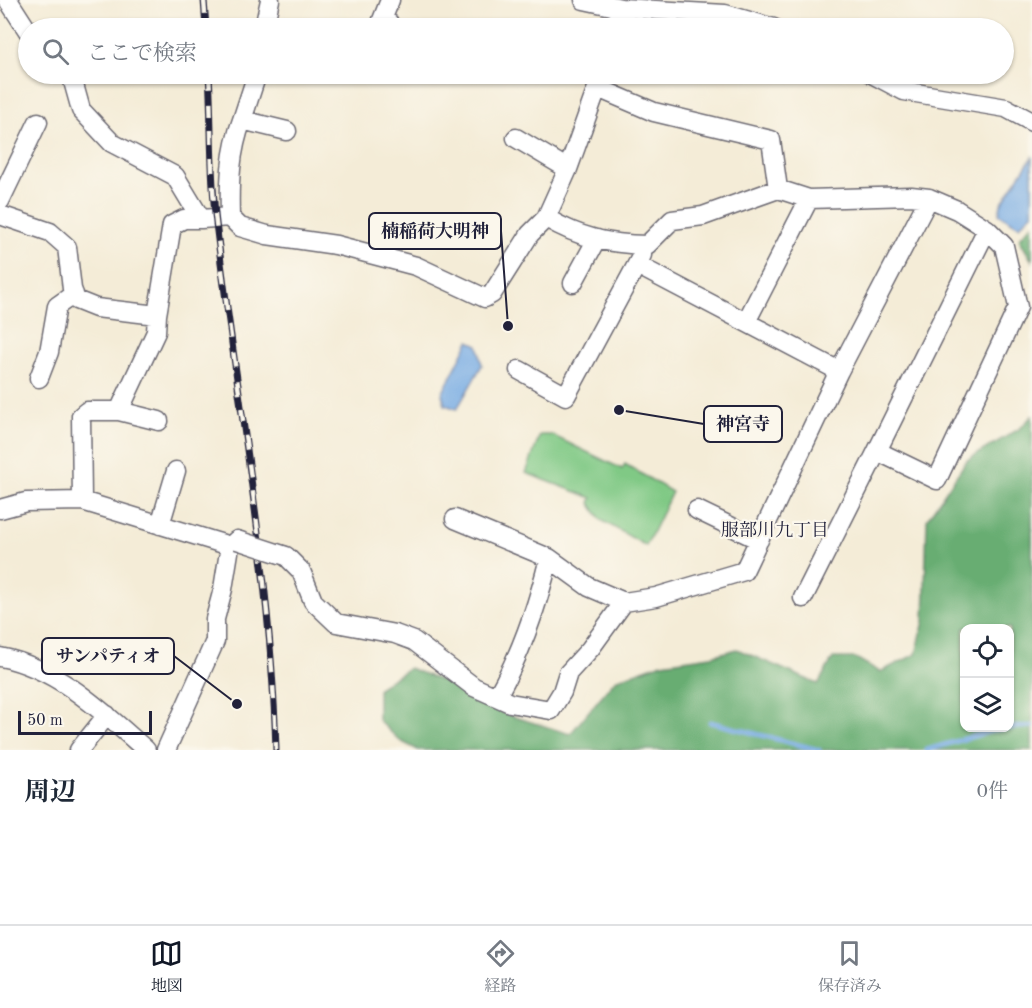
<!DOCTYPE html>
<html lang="ja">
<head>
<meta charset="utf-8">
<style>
	:root { --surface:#fff; --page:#f2f2f3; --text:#1f2937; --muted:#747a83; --line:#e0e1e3; --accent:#111827 }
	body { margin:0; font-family:"Old Standard TT","Noto Serif JP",serif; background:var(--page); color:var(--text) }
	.controls { position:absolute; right:18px; bottom:18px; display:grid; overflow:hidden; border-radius:12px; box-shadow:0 2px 4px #0004 }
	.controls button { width:54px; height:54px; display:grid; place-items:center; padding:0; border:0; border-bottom:2px solid var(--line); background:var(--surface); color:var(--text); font:30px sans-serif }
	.scale { position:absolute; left:18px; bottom:15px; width:134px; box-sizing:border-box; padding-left:6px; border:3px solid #22223b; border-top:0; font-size:16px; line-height:21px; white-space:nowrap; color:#22223b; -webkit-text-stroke:4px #fbf7ec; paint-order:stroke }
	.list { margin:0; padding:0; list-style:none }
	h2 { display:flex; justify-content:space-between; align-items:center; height:78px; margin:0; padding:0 24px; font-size:26px }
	h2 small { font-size:20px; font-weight:400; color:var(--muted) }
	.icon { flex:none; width:33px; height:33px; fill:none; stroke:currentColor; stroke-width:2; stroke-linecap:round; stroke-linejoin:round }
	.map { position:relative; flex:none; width:1032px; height:750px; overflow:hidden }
	.search { position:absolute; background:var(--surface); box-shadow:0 2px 4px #0004; left:18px; right:18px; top:18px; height:66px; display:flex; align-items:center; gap:15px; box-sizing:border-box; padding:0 21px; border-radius:33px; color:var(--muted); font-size:22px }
	.sheet { height:174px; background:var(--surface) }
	nav { display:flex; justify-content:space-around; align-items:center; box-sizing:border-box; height:84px; border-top:2px solid var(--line); background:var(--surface); font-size:16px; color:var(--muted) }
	nav a { display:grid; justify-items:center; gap:3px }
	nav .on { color:var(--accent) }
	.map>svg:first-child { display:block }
</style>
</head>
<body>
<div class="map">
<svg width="1032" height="750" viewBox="0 0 1032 750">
	<rect width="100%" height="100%" fill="#fbf7ec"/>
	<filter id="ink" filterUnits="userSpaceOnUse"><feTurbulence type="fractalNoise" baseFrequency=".0167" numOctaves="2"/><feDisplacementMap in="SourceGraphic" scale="12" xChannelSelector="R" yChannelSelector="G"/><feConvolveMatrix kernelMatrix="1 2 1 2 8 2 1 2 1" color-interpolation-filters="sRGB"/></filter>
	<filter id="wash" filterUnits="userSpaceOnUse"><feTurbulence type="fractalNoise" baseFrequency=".008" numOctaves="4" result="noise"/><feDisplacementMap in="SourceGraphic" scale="24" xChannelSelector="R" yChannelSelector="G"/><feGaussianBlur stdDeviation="1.35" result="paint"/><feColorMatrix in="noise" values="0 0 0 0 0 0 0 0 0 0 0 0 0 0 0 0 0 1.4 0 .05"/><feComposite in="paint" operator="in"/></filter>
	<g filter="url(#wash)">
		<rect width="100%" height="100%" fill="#f4ecd7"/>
		<path fill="#80c985" stroke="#517660" stroke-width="1.5" d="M540,435H552L622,469L625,464L672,492L646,546L601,520L590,503L592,498L526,473Z"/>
		<path fill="#68ad72" stroke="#456856" stroke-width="1.5" fill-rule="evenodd" d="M1032,224V261L1019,239Z
			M1032,416V750H418L400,741L378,720V688L409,668L447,683L505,714L570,734L615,680L662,663L711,656L737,649L818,684L833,658H856L880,672L916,654L924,621L927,519L967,460L1019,429ZM964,628H1010V728H964Z"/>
		<path fill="#76aae3" stroke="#4c668f" stroke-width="1.5" d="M1032,157V214L1019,226L999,214L1001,204Z
			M469,341L478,345L482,365L457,409L445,405L442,394Z"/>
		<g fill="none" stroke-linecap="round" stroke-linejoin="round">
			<path stroke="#76aae3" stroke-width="5" d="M710,722L819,750
				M927,750L998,729L1032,726"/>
		</g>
	</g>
	<g filter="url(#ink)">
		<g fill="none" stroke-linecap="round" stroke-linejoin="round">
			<defs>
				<path id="minor" d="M8,0L28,31
					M584,0L621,8L725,14L774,28
					M264,28L270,0
					M387,28L389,23L382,20L390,0
					M615,28L621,8
					M71,74L81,110L112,143L175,176L201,219L230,217C229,183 230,152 242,120
					M257,74L242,120L287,131
					M872,74L904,91L1006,108L1032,122
					M598,88L654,112L771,140L778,189
					M516,138L568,169
					M0,201L38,122
					M0,215L50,232L67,247L72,289L76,300L96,308L157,315L172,225L184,219H201
					M230,217L240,227L267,235L336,245L416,266L485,298L492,294L530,234L546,218L568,169L602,74
					M637,265L839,371
					M573,283L597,239
					M746,322L809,199
					M519,370L566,396L642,255
					M39,378L49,352L57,306L74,294
					M119,411L159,421
					M877,451L987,229
					M82,501L81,416L87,411H119L156,332L157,315
					M0,509L26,502L82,501L230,546L237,540
					M697,510L759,540
					M455,519L549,558L589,587L624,602L656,597L744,571L839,371L929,198L911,196L809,199L778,189L703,216L672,220L647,245C608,244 580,238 546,218
					M160,525L176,471
					M286,556L301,571L313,601L336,623L395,634L414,641L474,687L510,703L551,710L562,692L568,673L590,649L624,602
					M803,598L877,451L937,480L1018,307L1004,246L987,229L957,210L929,198
					M0,657C58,668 103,712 146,750
					M497,696C522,652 537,608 549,558
					M79,750L107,715
					M166,750L215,641V619L223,589L230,546"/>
			</defs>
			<use href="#minor" stroke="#6c6972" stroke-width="21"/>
			<use href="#minor" stroke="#fff" stroke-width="18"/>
			<defs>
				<path id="rail" d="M204,0L206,28
					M209,74C212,123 210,174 216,223C237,398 271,573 276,750"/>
			</defs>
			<use href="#rail" stroke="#22223b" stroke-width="7"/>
			<use href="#rail" stroke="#fbf7ec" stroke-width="4.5" stroke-dasharray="14" stroke-linecap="butt"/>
			<defs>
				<path id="minor-bridge" d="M237,540L286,556"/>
			</defs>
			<use href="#minor-bridge" stroke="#6c6972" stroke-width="21" stroke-linecap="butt"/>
			<use href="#minor-bridge" stroke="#fff" stroke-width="18"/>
		</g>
	</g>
	<g text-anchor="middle" stroke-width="4.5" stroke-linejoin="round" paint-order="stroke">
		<g font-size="18" fill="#22223b" stroke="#fbf7ec">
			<text x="775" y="536">服部川九丁目</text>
		</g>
	</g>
	<path fill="none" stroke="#22223b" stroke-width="2" d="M508 326L501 231M619 410L704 424M237 704L174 656"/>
	<g fill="#22223b" stroke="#fbf7ec" stroke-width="2">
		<circle cx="508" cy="326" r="6"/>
		<circle cx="619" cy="410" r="6"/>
		<circle cx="237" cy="704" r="6"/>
	</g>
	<g fill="#fbf7ec" stroke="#22223b" stroke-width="2">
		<rect x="369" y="213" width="132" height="36" rx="6"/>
		<rect x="704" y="406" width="78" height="36" rx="6"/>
		<rect x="42" y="638" width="132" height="36" rx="6"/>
	</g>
	<g font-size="18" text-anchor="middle" font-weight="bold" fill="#22223b">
		<text x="435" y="237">楠稲荷大明神</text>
		<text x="743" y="430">神宮寺</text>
		<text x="108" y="662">サンパティオ</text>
	</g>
</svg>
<div class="controls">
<button><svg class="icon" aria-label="locate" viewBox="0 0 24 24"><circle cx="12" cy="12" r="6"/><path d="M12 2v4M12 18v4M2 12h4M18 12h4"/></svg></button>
<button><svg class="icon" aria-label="layers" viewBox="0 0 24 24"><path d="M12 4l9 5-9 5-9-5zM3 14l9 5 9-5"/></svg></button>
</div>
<div class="scale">50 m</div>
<div class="search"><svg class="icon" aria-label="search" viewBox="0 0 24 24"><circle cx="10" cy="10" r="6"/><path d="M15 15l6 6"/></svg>ここで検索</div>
</div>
<section class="sheet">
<h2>周辺<small>0件</small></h2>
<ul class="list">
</ul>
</section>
<nav>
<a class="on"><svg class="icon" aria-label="map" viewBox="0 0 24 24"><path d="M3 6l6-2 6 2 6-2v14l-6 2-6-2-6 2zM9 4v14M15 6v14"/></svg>地図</a>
<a><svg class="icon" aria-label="directions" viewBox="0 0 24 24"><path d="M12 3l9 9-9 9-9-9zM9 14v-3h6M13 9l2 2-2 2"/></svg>経路</a>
<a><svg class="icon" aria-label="saved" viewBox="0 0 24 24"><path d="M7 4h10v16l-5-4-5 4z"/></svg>保存済み</a>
</nav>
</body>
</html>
